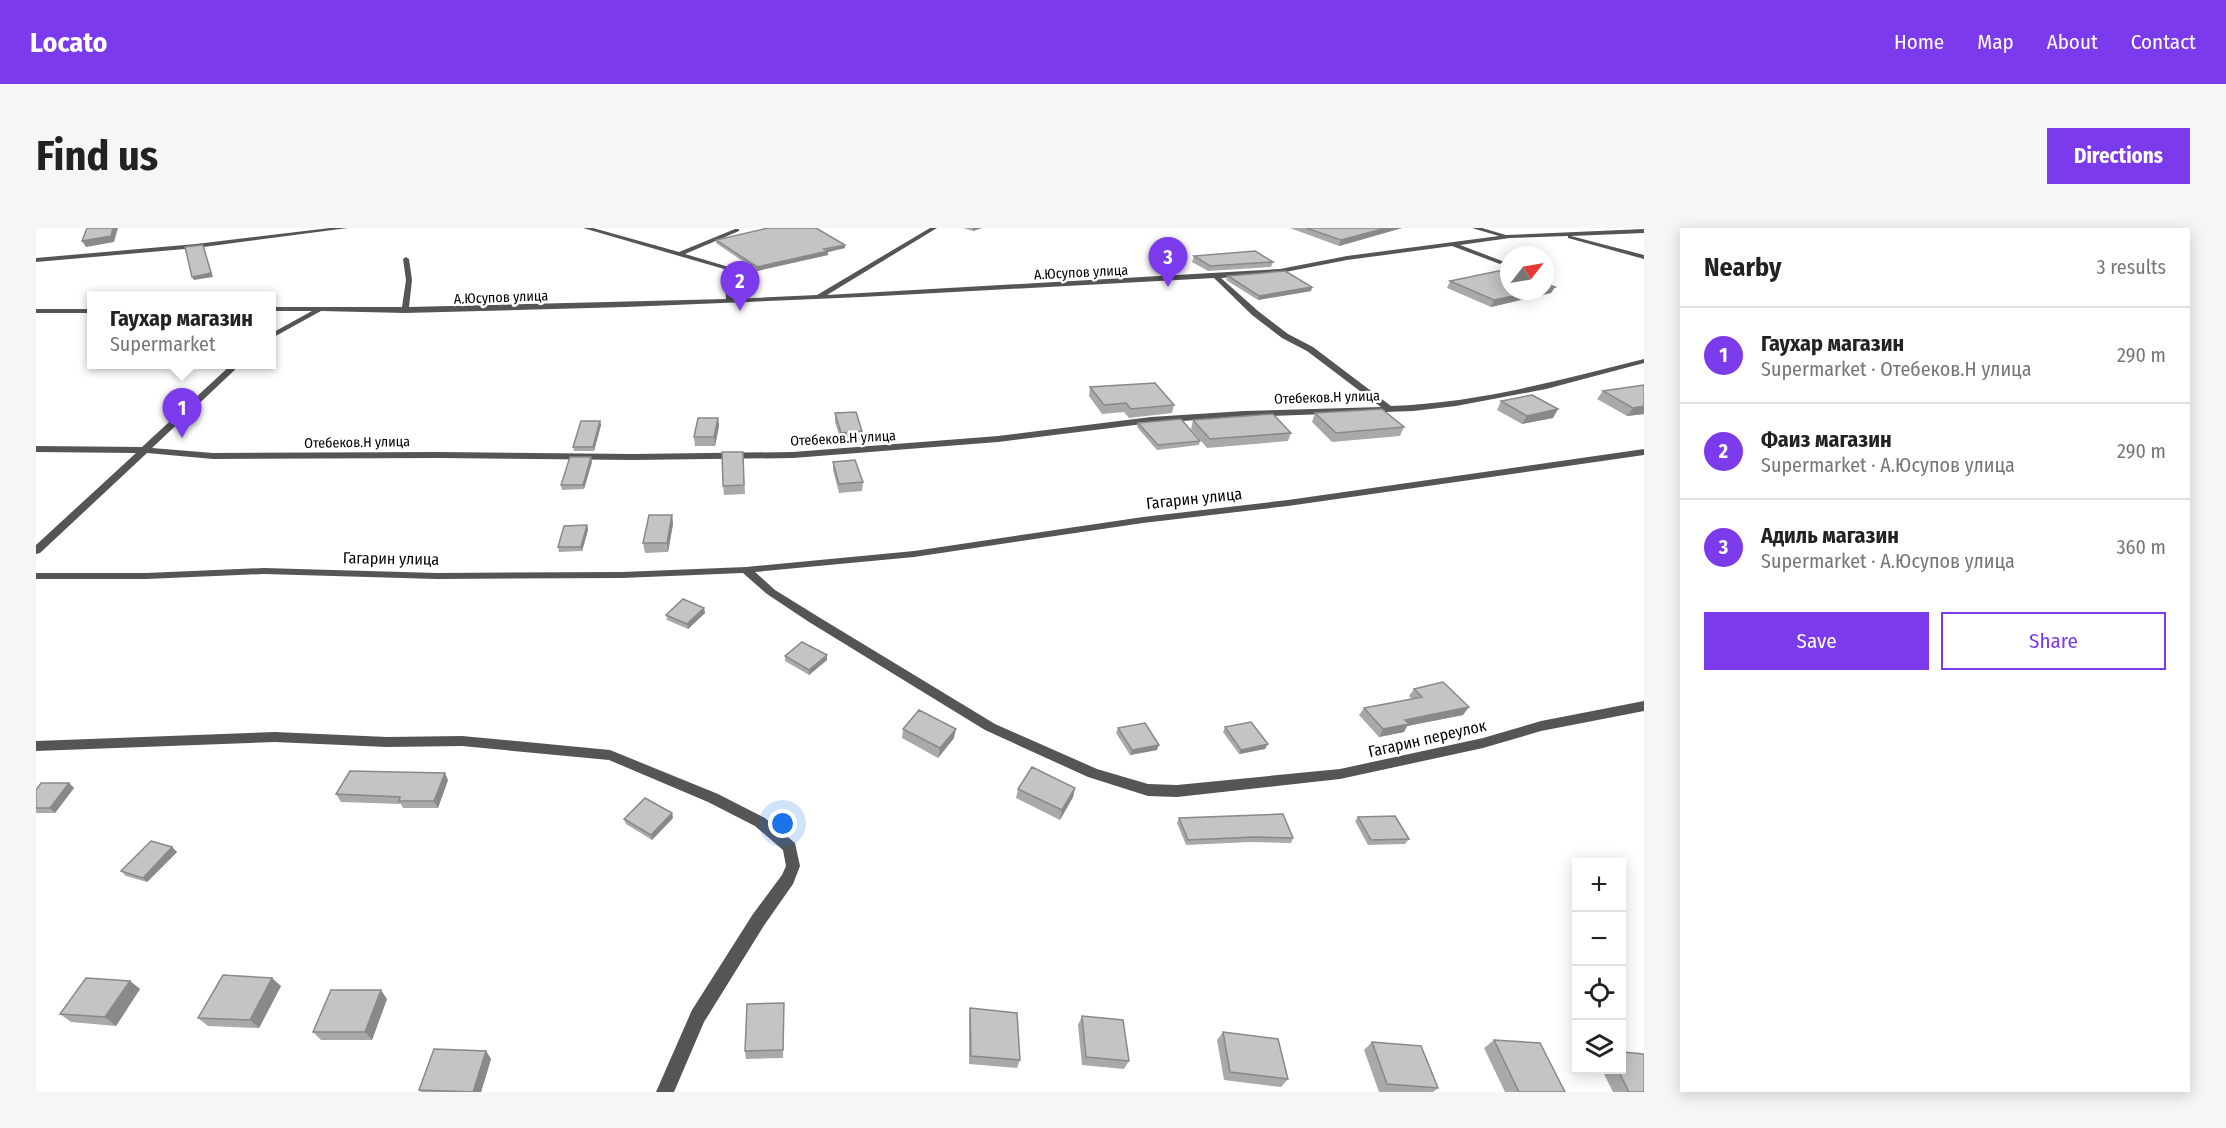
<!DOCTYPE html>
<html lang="en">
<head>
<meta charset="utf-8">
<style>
	:root { --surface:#fff; --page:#f6f6f6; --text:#222; --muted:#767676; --line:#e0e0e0; --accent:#7c3aed }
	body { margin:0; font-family:"Fira Sans Condensed",sans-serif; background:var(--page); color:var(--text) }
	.controls { position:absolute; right:18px; bottom:18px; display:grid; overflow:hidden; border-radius:0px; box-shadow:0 3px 15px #0003 }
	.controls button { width:54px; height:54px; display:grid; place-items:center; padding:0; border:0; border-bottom:2px solid var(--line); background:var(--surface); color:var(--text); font:30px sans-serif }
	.compass { position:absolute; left:1464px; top:18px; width:54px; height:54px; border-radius:50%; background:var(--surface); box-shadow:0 3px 15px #0003; rotate:59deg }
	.you { position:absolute; left:747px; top:596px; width:21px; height:21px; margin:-15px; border:4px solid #fff; border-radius:50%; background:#1a73e8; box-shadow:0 0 0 9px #1a73e833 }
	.badge { display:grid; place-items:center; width:39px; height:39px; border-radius:50%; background:var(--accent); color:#fff; font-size:20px; font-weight:700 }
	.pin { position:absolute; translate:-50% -50px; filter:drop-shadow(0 2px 3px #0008) }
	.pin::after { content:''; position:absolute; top:32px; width:21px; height:18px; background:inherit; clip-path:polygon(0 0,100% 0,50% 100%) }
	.popup { position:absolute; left:51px; top:63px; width:189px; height:78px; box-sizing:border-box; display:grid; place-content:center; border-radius:0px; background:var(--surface); filter:drop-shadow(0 2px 4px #0005); font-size:20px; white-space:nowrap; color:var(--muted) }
	.popup b { font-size:22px; color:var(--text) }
	.popup::after { content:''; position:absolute; left:50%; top:100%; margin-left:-12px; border:12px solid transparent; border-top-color:var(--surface) }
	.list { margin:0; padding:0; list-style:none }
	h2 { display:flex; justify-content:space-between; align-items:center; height:78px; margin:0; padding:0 24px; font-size:26px }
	h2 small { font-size:20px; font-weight:400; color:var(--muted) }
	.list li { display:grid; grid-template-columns:39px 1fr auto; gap:18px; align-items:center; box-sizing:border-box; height:96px; padding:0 24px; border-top:2px solid var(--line) }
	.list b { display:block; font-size:22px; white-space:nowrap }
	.list p { margin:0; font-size:20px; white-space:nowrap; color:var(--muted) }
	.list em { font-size:20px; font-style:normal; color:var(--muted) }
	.actions { display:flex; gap:12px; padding:18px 24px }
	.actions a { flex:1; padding:14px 0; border:2px solid var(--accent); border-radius:0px; text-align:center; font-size:21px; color:var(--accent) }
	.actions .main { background:var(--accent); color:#fff }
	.icon { flex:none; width:33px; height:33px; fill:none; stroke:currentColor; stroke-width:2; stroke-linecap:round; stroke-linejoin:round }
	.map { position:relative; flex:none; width:1608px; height:864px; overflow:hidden; border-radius:0px }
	header { display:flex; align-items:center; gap:36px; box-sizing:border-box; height:84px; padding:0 30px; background:var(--accent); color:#fff }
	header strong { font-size:28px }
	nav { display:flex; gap:33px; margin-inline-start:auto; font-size:21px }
	.intro { display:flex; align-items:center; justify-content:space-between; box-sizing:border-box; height:144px; padding:0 36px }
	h1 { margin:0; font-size:42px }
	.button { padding:15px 27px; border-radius:0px; background:var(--accent); color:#fff; font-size:21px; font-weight:700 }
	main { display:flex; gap:36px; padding:0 36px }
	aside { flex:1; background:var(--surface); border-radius:0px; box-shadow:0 3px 15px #0003 }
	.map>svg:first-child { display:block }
</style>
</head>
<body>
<header>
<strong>Locato</strong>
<nav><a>Home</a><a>Map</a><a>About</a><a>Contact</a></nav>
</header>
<div class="intro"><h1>Find us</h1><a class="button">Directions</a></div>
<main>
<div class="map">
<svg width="1608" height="864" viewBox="0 0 1608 864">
	<rect width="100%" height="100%" fill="#fff"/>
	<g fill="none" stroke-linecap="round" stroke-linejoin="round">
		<path fill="#555" fill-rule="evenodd" d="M294,0H312L160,20L0,34V30L160,16Z
			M547,0H557L643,24L699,1H703V3L649,26L693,39L697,71L781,67L894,0H901L791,67L1244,41L1311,28L1463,8L1436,0H1446L1470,7L1608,1V5L1535,8L1608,27V31L1532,10V8L1474,10L1424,17L1466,33L1467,34L1464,36L1416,18L1311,32L1244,45L1185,50L1222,83L1252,106L1277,119L1355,178C1441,175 1525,152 1608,131V135L1510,161L1420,178L1377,183L1208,189L1115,195L962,214L757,230L597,232L403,230L177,231L111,225L4,325L0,326V317L100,225L0,224V218L106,219L196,136H205L116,220L177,225L403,224L597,226L757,224L962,208L1115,189L1208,183L1345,179L1271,123L1246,110L1216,87L1178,50L826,69L590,79L369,85L285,83L236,110V105L276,83H236V79H366L370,52L367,31L370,29L373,31L376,52L373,79L690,71L688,41Z
			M0,81H56V85H0Z
			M1608,221V227L1252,278L1107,295L878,329L719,344L739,362L781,388L959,496L1061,541L1112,556L1141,557L1304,541L1447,510L1505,493L1608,473V483L1505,503L1447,520L1304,551L1141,569L1112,568L1052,549L949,502L773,394L731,366L707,345L586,350L401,351L228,346L110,351H0V345H110L228,340L401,345L586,344L710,339L878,323L1107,289L1252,272Z
			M239,504L351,509L426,508L574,522L682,566L729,590L759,615L764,638L757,656L729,696L668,794L638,864H620L656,782L717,686L746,647L750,638L747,622L719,598L672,574L573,532L426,518L351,519L239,514L0,523V513Z"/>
	</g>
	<path fill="#a9a9a9" d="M927,0H946L937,3Z
		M1254,0H1366L1303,18Z
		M680,12L809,20L792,24V27L721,43L680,15Z
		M1158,28L1237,34L1235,39L1172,43L1156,34Z
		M1192,48L1276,59L1275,63L1222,72L1190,52Z
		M1414,53L1519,59L1515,65L1455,79L1411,60Z
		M1054,159L1138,177L1136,185L1093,190L1088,184L1066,186L1053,168Z
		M1567,163L1608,186L1591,188L1561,171Z
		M1465,173L1522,181L1517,190L1486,196L1461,182Z
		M799,185L826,203V212L805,213L799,194Z
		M1279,185L1368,199L1364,208L1296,214L1276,194Z
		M682,190L683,198L679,218H659L658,209Z
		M1157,192L1255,205L1252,213L1171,220L1155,201Z
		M564,193L565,197L558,223H538L537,219Z
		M1102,195L1164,213L1163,217L1121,222L1101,199Z
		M707,224L709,266L688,267L687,258Z
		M556,234L548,261L526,262L525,257Z
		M797,234L827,254L826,263L803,265L797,242Z
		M636,287L637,296L632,324L609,325L607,315Z
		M551,297L552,302L546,323L523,324L522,319Z
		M668,380L669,385L652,401L631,392L630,387Z
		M749,428L791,432L773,447L749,433Z
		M1378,461L1427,487L1371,498L1368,504L1343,509L1323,487L1328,480L1376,471L1373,468Z
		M1189,499L1229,521L1203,526L1187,504Z
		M1082,500L1121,522L1094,527L1080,505Z
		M867,501L918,510L902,530L866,510Z
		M412,552L402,580H367L365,576L305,574L300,566Z
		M33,555L38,560L19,585H0V562Z
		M1039,560L1037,569L1024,592L980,570L982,561Z
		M636,585L637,590L616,612L590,596L588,591Z
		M1322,589L1373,611L1369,616L1332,617L1319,593Z
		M1143,590L1257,610L1255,615L1215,614L1150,617L1141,595Z
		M136,619L141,624L111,654L90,648L85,643Z
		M94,753L104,761L80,798L35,794L24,786Z
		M245,758L223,800L172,798L162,790Z
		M351,771L336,812H285L277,804Z
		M748,775V784L747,830L710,831L709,823Z
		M934,780L984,832L981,840L933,836V789Z
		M1046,788L1093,833L1088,841L1046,837L1042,797Z
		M1187,804L1252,851L1245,859L1188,852L1181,812Z
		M1458,812L1529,864H1469L1448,820Z
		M1336,814L1402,860L1397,864H1343L1328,822Z
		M450,823L455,831L445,864H385L383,862Z
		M1566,842H1586L1608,864H1577Z"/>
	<path fill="#898989" d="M77,0H82L78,14L50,19L46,13Z
		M937,0H946L937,3Z
		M1350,0H1366L1303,18L1305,12Z
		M167,17L177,49L158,52L156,49Z
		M809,17V20L792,24V27L721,43V39Z
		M1276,59L1275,63L1222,72L1223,68Z
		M1519,59L1515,65L1455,79L1458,72L1500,63H1509V61Z
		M1608,178V186L1591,188L1597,180Z
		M1522,181L1517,190L1486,196L1491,188Z
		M682,190L683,198L679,218L678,209Z
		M564,193L565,197L558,223L557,219Z
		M555,229L556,234L548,261L547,257Z
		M636,287L637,296L632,324L631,315Z
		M551,297L552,302L546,323L545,319Z
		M668,380L669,385L652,401L651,396Z
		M791,427V432L773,447V442Z
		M1433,479L1427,487L1371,498L1368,504L1343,509L1347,501L1369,492Z
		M920,501L918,510L902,530L904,520Z
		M1232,516L1229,521L1203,526L1205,522Z
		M1123,517L1121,522L1094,527L1096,522Z
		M409,545L412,552L402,580L398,573Z
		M33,555L38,560L19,585L14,580Z
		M1039,560L1037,569L1024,592L1026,582Z
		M636,585L637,590L616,612L615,607Z
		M136,619L141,624L111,654L107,650Z
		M236,750L245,758L223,800L214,792Z
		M94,753L104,761L80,798L69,789Z
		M345,762L351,771L336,812L329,804Z
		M450,823L455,831L445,864H437Z"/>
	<path fill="#c4c4c4" stroke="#898989" stroke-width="1.5" d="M51,0H77L75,8L46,13Z
		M732,0H780L809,17L788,21L792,23L721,39L680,12Z
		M1270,0H1350L1305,12Z
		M167,17L175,45L156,49L149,19Z
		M1219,23L1237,34L1174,38L1158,28Z
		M1472,41H1473V63H1500L1458,72L1414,53Z
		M1249,43L1276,59L1223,68L1192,48Z
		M1509,55L1519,59L1509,61Z
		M1119,155L1138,177L1095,181L1090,175L1068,177L1054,159Z
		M1608,157V178L1597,180L1567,163Z
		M1496,167L1522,181L1491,188L1465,173Z
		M1346,181L1368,199L1300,205L1279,185Z
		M820,184L826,203L805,205L799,185Z
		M1237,186L1255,205L1174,211L1157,192Z
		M662,190H682L678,209H658Z
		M1145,191L1164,213L1122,217L1102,195Z
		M545,193H564L557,219H537Z
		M686,224H707L708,257L687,258Z
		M534,229H555L547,257H525Z
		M819,232L827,254L803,256L797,234Z
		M613,287H636L631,315H607Z
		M551,297L545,319H522L528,298Z
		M647,371L668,380L651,396L630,387Z
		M766,414L791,427L773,442L749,428Z
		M1407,454L1433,479L1369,492L1373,496L1347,501L1328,480L1386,469L1378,461Z
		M883,482L920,501L904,520L867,501Z
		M1215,494L1232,516L1205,522L1189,499Z
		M1109,495L1123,517L1096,522L1082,500Z
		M996,539L1039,560L1026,582L982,561Z
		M314,543L409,545L398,573H363L364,569L300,566Z
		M5,555H33L14,580H0V562Z
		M609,570L636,585L615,607L588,591Z
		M1247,586L1257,610L1218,609L1152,612L1143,590Z
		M1359,588L1373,611L1335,612L1322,589Z
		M115,613L136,619L107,650L85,643Z
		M187,747L236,750L214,792L162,790Z
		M50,750L94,753L69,789L24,786Z
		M295,762H345L329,804H277Z
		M748,775L747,822L709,823L711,776Z
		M934,780L981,785L984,832L935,828Z
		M1046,788L1087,792L1093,833L1050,829Z
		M1187,804L1242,811L1252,851L1194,844Z
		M1458,812L1504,815L1529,864H1483Z
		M1336,814L1385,818L1402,860L1351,856Z
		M398,821L450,823L437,864L383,862Z
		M1586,824L1608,826V864H1593L1582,842H1586Z"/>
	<g text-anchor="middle" stroke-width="5" stroke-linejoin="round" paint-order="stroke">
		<g font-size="14" fill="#000" stroke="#fff">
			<text transform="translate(1045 44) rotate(-3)" y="5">А.Юсупов улица</text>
			<text transform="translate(465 69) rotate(-2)" y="5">А.Юсупов улица</text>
			<text transform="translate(1291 169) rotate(-2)" y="5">Отебеков.Н улица</text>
			<text transform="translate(807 210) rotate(-3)" y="5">Отебеков.Н улица</text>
			<text transform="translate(321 214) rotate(-1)" y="5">Отебеков.Н улица</text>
		</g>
		<g font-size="16" fill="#000" stroke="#fff">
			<text transform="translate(1158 270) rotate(-6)" y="6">Гагарин улица</text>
			<text transform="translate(355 330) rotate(1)" y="6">Гагарин улица</text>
			<text transform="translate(1391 510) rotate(-13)" y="6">Гагарин переулок</text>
		</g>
	</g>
</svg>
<div class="controls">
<button>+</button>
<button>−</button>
<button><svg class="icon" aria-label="locate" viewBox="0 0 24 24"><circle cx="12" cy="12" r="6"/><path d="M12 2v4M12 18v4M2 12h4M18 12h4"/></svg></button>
<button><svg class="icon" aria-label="layers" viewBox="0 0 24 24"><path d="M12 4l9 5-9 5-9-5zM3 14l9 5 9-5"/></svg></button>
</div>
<svg class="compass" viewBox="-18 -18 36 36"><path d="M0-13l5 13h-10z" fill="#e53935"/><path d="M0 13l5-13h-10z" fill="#767676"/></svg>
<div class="you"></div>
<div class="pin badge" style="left:146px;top:210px">1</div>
<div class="popup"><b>Гаухар магазин</b>Supermarket</div>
<div class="pin badge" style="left:704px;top:83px">2</div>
<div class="pin badge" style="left:1132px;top:59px">3</div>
</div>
<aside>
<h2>Nearby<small>3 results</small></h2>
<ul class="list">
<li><span class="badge">1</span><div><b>Гаухар магазин</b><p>Supermarket · Отебеков.Н улица</p></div><em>290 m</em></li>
<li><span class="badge">2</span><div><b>Фаиз магазин</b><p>Supermarket · А.Юсупов улица</p></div><em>290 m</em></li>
<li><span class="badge">3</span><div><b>Адиль магазин</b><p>Supermarket · А.Юсупов улица</p></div><em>360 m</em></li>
</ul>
<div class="actions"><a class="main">Save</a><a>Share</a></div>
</aside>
</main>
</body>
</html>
